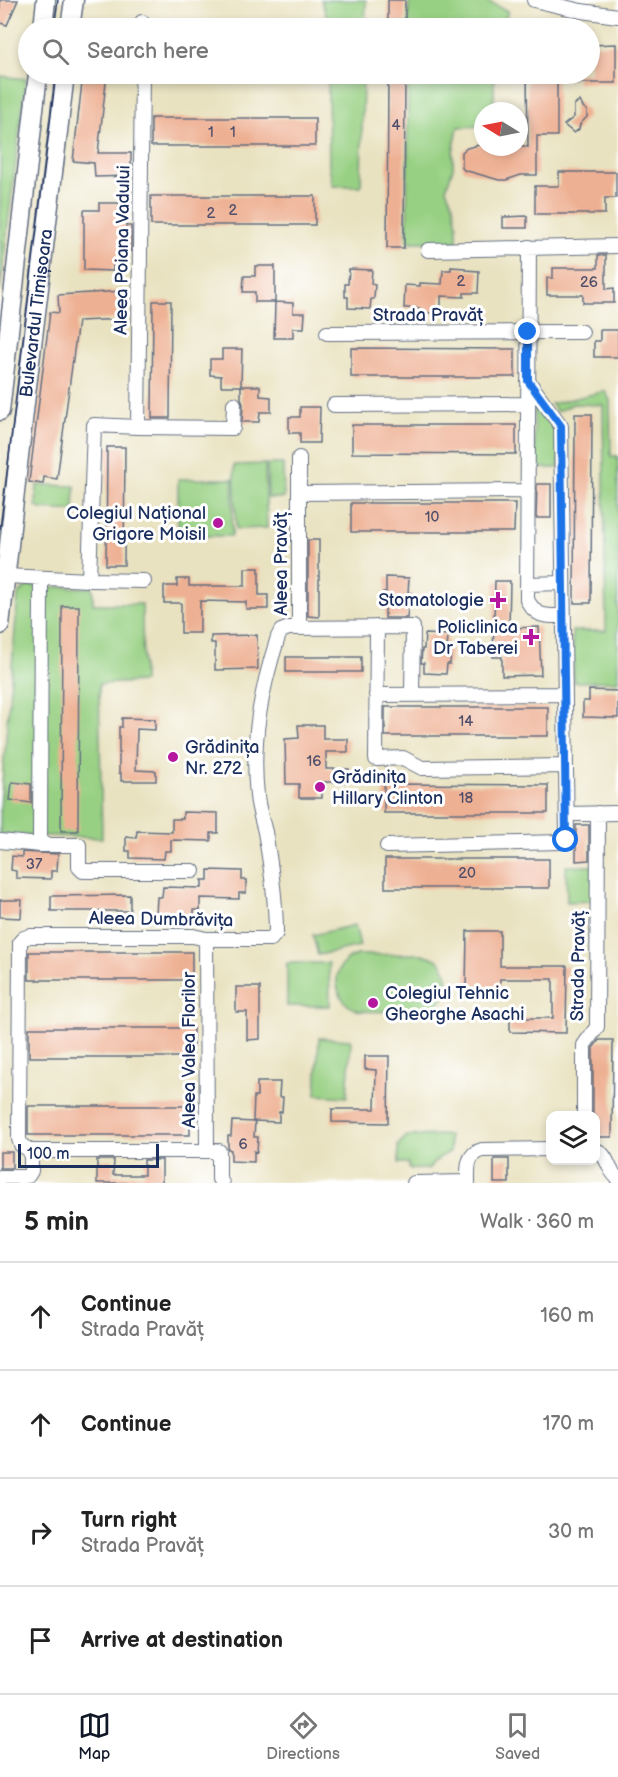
<!DOCTYPE html>
<html lang="en">
<head>
<meta charset="utf-8">
<style>
	:root { --surface:#fff; --page:#f2f2f2; --text:#222; --muted:#767676; --line:#e0e0e0; --accent:#111827 }
	body { margin:0; font-family:"Balsamiq Sans",sans-serif; background:var(--page); color:var(--text) }
	.controls { position:absolute; right:18px; bottom:18px; display:grid; overflow:hidden; border-radius:12px; box-shadow:0 3px 9px #0003 }
	.controls button { width:54px; height:54px; display:grid; place-items:center; padding:0; border:0; border-bottom:2px solid var(--line); background:var(--surface); color:var(--text); font:30px sans-serif }
	.compass { position:absolute; left:474px; top:102px; width:54px; height:54px; border-radius:50%; background:var(--surface); box-shadow:0 3px 9px #0003; rotate:280deg }
	.scale { position:absolute; left:18px; bottom:15px; width:141px; box-sizing:border-box; padding-left:6px; border:3px solid #1b2f5e; border-top:0; font-size:16px; line-height:21px; white-space:nowrap; color:#1b2f5e; -webkit-text-stroke:4px #fff; paint-order:stroke }
	.stop { position:absolute; width:18px; height:18px; margin:-14px; border:4px solid #1a73e8; border-radius:50%; background:#fff }
	.stop.end { background:#1a73e8; border-color:#fff; box-shadow:0 2px 6px #0008 }
	.list { margin:0; padding:0; list-style:none }
	h2 { display:flex; justify-content:space-between; align-items:center; height:78px; margin:0; padding:0 24px; font-size:26px }
	h2 small { font-size:20px; font-weight:400; color:var(--muted) }
	.list li { display:grid; grid-template-columns:39px 1fr auto; gap:18px; align-items:center; box-sizing:border-box; height:108px; padding:0 24px; border-top:2px solid var(--line) }
	.list b { display:block; font-size:22px; white-space:nowrap }
	.list p { margin:0; font-size:20px; white-space:nowrap; color:var(--muted) }
	.list em { font-size:20px; font-style:normal; color:var(--muted) }
	.icon { flex:none; width:33px; height:33px; fill:none; stroke:currentColor; stroke-width:2; stroke-linecap:round; stroke-linejoin:round }
	.map { position:relative; flex:none; width:618px; height:1183px; overflow:hidden }
	.search { position:absolute; background:var(--surface); box-shadow:0 3px 9px #0003; left:18px; right:18px; top:18px; height:66px; display:flex; align-items:center; gap:15px; box-sizing:border-box; padding:0 21px; border-radius:33px; color:var(--muted); font-size:22px }
	.sheet { height:510px; background:var(--surface) }
	nav { display:flex; justify-content:space-around; align-items:center; box-sizing:border-box; height:84px; border-top:2px solid var(--line); background:var(--surface); font-size:16px; color:var(--muted) }
	nav a { display:grid; justify-items:center; gap:3px }
	nav .on { color:var(--accent) }
	.map>svg:first-child { display:block }
</style>
</head>
<body>
<div class="map">
<svg width="618" height="1183" viewBox="0 0 618 1183">
	<rect width="100%" height="100%" fill="#fff"/>
	<filter id="ink" filterUnits="userSpaceOnUse"><feTurbulence type="fractalNoise" baseFrequency=".0167" numOctaves="2"/><feDisplacementMap in="SourceGraphic" scale="12" xChannelSelector="R" yChannelSelector="G"/><feConvolveMatrix kernelMatrix="1 2 1 2 8 2 1 2 1" color-interpolation-filters="sRGB"/></filter>
	<filter id="wash" filterUnits="userSpaceOnUse"><feTurbulence type="fractalNoise" baseFrequency=".008" numOctaves="4" result="noise"/><feDisplacementMap in="SourceGraphic" scale="24" xChannelSelector="R" yChannelSelector="G"/><feGaussianBlur stdDeviation="1.35" result="paint"/><feColorMatrix in="noise" values="0 0 0 0 0 0 0 0 0 0 0 0 0 0 0 0 0 1.4 0 .05"/><feComposite in="paint" operator="in"/></filter>
	<g filter="url(#wash)">
		<rect width="100%" height="100%" fill="#e9e2c0"/>
		<path fill="#98d083" stroke="#5a8070" stroke-width="1.5" d="M321,0H366L365,28H328V21Z
			M409,0H484L508,11L503,28H408Z
			M328,74H363L361,186H333L329,167Z
			M408,74H494V111H483V126L458,127L453,153V168L446,189L453,204L457,225V242H407Z
			M0,76L26,79L0,291Z
			M605,391L610,400L611,456H618V681L574,682L572,631H606L603,405L573,404L557,412L551,404Z
			M534,402L559,431V468H535Z
			M265,464L267,528L236,529L234,465Z
			M267,464H283L284,498H268Z
			M178,479H233L232,536H178Z
			M37,485L75,486L74,511L40,509L36,506Z
			M27,586L93,588V604H142L143,682L99,684L102,838L0,834V807L18,595Z
			M566,866H594L595,901L567,902Z
			M355,925L360,946L318,955L313,935Z
			M422,954C428,956 434,957 439,961C453,974 449,1001 431,1008C424,1011 365,1013 357,1010C346,1007 337,994 337,982C336,968 345,959 357,955Z
			M287,963H329L330,1006H287Z
			M319,1038L351,1040L347,1097L316,1095Z
			M449,1135L450,1152L440,1157L428,1169H409L408,1163H399L398,1145L407,1136Z"/>
		<g id="blocks">
			<path fill="#eeb093" d="M0,0H18L7,25L0,23Z
				M388,0H405V28H388Z
				M616,44V83H577V74H590V45Z
				M83,74H107L98,153H131V176L95,177L94,163L73,161Z
				M388,74H405L404,248H387Z
				M527,74H557V136H537V175H521L506,180H499L464,170L462,168V152L467,148L483,144V147H519V145L528,147Z
				M580,101L583,107L587,110V117L580,124L579,129L574,133L564,125L574,117V105Z
				M151,118H315V146H151Z
				M559,172H616V198H605V214H535V186H559Z
				M151,196H315V225H151Z
				M99,203H119V205H126V226H131V251H128L127,266H113V271L84,270V210H99Z
				M527,216V228H503V217Z
				M598,255H606V289L614,288V303H583V295H547V278H553V268H598Z
				M255,266H275V302H255V292H243L244,276H255Z
				M451,267L465,268V270L479,271L478,293H464V297L441,296V309H433V313L418,312L419,308H404L405,285L420,286V283L442,284L443,270H451Z
				M349,269L372,270L371,284L375,285L374,299H371L370,309L348,308V297H345V284H348Z
				M123,291L125,319L78,321L57,479L44,477L43,484L29,482L50,312L59,313L58,295Z
				M153,301H171L170,418H152Z
				M275,302L293,303V313H305L304,328H293V338H274Z
				M600,330H618V357H594V341H600Z
				M351,348L515,349V377H351Z
				M222,349H242L241,386H221V376L210,375V359H222Z
				M241,386H260V396L271,397V412H260L259,422H242L243,404L241,398Z
				M300,407H320L319,443H300V433H289V417H300Z
				M575,414H592L591,603H574Z
				M352,425H516V454L352,453Z
				M107,447H125L124,565H106Z
				M537,484H551V518H536Z
				M351,503H515L514,532H351Z
				M308,540H319V617L308,616Z
				M245,568H259V595H268V609H246V602L200,601V633H181V603H164V586H177V579H189V586H245Z
				M386,577L409,578L408,593H412L411,607L408,606L407,618H385V606L382,605L383,592H386Z
				M495,581H510L509,628L539,627L541,675L502,676V657H493Z
				M62,606H79L78,831H61Z
				M425,634L448,635L447,650H451L450,664H447L446,674L424,673V663H421L422,649H424Z
				M257,635L258,669L215,670V643H211V636Z
				M286,657H361V672H286Z
				M589,690L618,691V718L583,717V701H589Z
				M385,707H548V736H385Z
				M122,718L155,719V730L137,729L136,770L156,771V781H121V773H119V727H122Z
				M298,725H323V739H348V752H326V769H349V782H322V798H299V784H286L285,739L299,738Z
				M12,782L31,784V803L10,800Z
				M384,784L548,785V813H384Z
				M183,812L218,813V833H211V841L171,840V851H165L164,859L130,858V851H126V837L136,838L137,831L172,832V819H183Z
				M576,825H589V860L576,861Z
				M22,852L58,854L57,871H51V879L16,878V871L11,870L12,856L22,857Z
				M385,859H549V888H385Z
				M208,870L242,871V880H246V893H239V899L200,898V910H194V916L156,915L157,897H162L163,887L202,888V880H208Z
				M130,895V911H51V896Z
				M0,900H22L21,918L0,917Z
				M467,931H500V966H567L566,1033L510,1032V1018H553V979H500V989H466Z
				M29,952H192V980H29Z
				M236,987H260V1039L247,1040V1012H236Z
				M29,1028H193V1057H29Z
				M599,1040H613L612,1137H596V1116H593V1048Z
				M365,1056H389L388,1123L332,1122V1109H375L376,1070L365,1069Z
				M257,1082H280L279,1097H283L282,1112H279V1122L253,1121L254,1096H257Z
				M28,1106H190V1135H28Z
				M232,1121L255,1122L254,1137H258L257,1152L254,1151V1162L231,1161V1150L228,1149V1136H231Z
				M0,1152H12V1168H0Z
				M494,1159H509V1183H494Z
				M97,1160H114L113,1175H144V1160H162V1183H97Z"/>
		</g>
	</g>
	<g filter="url(#ink)">
		<use href="#blocks" fill-opacity="0" stroke="#636e80" stroke-width="1.5"/>
		<g fill="none" stroke-linecap="round" stroke-linejoin="round">
			<defs>
				<path id="minor" d="M534,0L581,11L618,16
					M142,28V22
					M529,247L527,600C537,618 546,616 564,616
					M428,250L618,246
					M327,333L582,332
					M334,405L528,404
					M138,427L233,428L234,404
					M299,458V628
					M299,493L528,491
					M6,576L89,580L94,425L138,427L142,74
					M89,580L144,581
					M527,584L563,583
					M377,627L376,759L403,758L422,768L566,766
					M376,695L565,694
					M567,814L618,813
					M0,841L40,845H79V867L83,871H193
					M40,845L41,578
					M387,846L561,842H564L567,838L561,426L528,381
					M206,939L207,1151H219V1179L222,1183
					M584,1116V1045L597,1027L598,813
					M596,1150C609,1155 607,1171 618,1178
					M31,1151H207
					M0,1177H23L28,1176L31,1171V1151L21,1145L19,1139L20,942L24,938L30,936H193L206,939H271L276,933C276,899 271,866 265,832C262,820 258,808 257,796C251,740 261,690 278,637L281,631L289,628L413,627L412,694
					M414,1183L468,1182
					M468,1183C468,1169 466,1154 482,1150L550,1149"/>
				<g id="major">
					<path d="M43,28L46,0"/>
					<path d="M70,28L74,0"/>
					<path d="M0,411L38,74"/>
					<path id="s1" d="M0,625L25,403L65,74"/>
				</g>
			</defs>
			<use href="#minor" stroke="#636e80" stroke-width="16"/>
			<use href="#major" stroke="#636e80" stroke-width="21"/>
			<use href="#minor" stroke="#fff" stroke-width="14"/>
			<use href="#major" stroke="#fff" stroke-width="18"/>
			<path stroke="#1b2f5e" stroke-width="1.5" d="M54,28L58,0
				M0,529L56,74"/>
		</g>
	</g>
	<g fill="none" stroke-linecap="round" stroke-linejoin="round" filter="url(#ink)">
		<path stroke="#1a73e8" stroke-width="8" d="M528,332V381L561,426L566,840"/>
	</g>
	<g fill="#b5179e" stroke="#fff" stroke-width="2">
		<circle cx="218" cy="523" r="6"/>
		<path d="M495 591h6v6h6v6h-6v6h-6v-6h-6v-6h6z"/>
		<path d="M528 628h6v6h6v6h-6v6h-6v-6h-6v-6h6z"/>
		<circle cx="173" cy="757" r="6"/>
		<circle cx="320" cy="787" r="6"/>
		<circle cx="373" cy="1003" r="6"/>
	</g>
	<g text-anchor="middle" stroke-width="6" stroke-linejoin="round" paint-order="stroke">
		<g font-size="15" fill="#504f6b">
			<text x="396" y="130">4</text>
			<text x="211" y="137">1</text>
			<text x="233" y="137">1</text>
			<text x="233" y="215">2</text>
			<text x="211" y="218">2</text>
			<text x="461" y="286">2</text>
			<text x="589" y="287">26</text>
			<text x="432" y="522">10</text>
			<text x="466" y="726">14</text>
			<text x="314" y="766">16</text>
			<text x="466" y="803">18</text>
			<text x="34" y="869">37</text>
			<text x="467" y="878">20</text>
			<text x="243" y="1149">6</text>
		</g>
		<g font-size="18" fill="#1b2f5e" stroke="#fff">
			<text transform="translate(122 250) rotate(-89)" y="6">Aleea Poiana Vadului</text>
			<text dy="6" stroke="none"><textPath href="#s1" startOffset="314">Bulevardul Timișoara</textPath></text>
			<text x="428" y="321">Strada Pravăț</text>
			<text transform="translate(281 564) rotate(-90)" y="6">Aleea Pravăț</text>
			<text transform="translate(161 919) rotate(1)" y="6">Aleea Dumbrăvița</text>
			<text transform="translate(578 966) rotate(-89)" y="6">Strada Pravăț</text>
			<text transform="translate(189 1050) rotate(-90)" y="6">Aleea Valea Florilor</text>
		</g>
		<g font-size="18" fill="#1b2f5e" stroke="#fff" text-anchor="end">
			<text x="206" y="519">Colegiul Național<tspan x="206" dy="21">Grigore Moisil</tspan></text>
			<text x="484" y="606">Stomatologie</text>
			<text x="518" y="633">Policlinica<tspan x="518" dy="21">Dr Taberei</tspan></text>
			<text x="185" y="753" text-anchor="start">Grădinița<tspan x="185" dy="21">Nr. 272</tspan></text>
			<text x="332" y="783" text-anchor="start">Grădinița<tspan x="332" dy="21">Hillary Clinton</tspan></text>
			<text x="385" y="999" text-anchor="start">Colegiul Tehnic<tspan x="385" dy="21">Gheorghe Asachi</tspan></text>
		</g>
	</g>
</svg>
<div class="controls">
<button><svg class="icon" aria-label="layers" viewBox="0 0 24 24"><path d="M12 4l9 5-9 5-9-5zM3 14l9 5 9-5"/></svg></button>
</div>
<svg class="compass" viewBox="-18 -18 36 36"><path d="M0-13l5 13h-10z" fill="#e53935"/><path d="M0 13l5-13h-10z" fill="#767676"/></svg>
<div class="scale">100 m</div>
<div class="stop" style="left:566px;top:840px"></div>
<div class="stop end" style="left:528px;top:332px"></div>
<div class="search"><svg class="icon" aria-label="search" viewBox="0 0 24 24"><circle cx="10" cy="10" r="6"/><path d="M15 15l6 6"/></svg>Search here</div>
</div>
<section class="sheet">
<h2>5 min<small>Walk · 360 m</small></h2>
<ul class="list">
<li><svg class="icon" aria-label="ahead" viewBox="0 0 24 24"><path d="M12 20V5M6 11l6-6 6 6"/></svg><div><b>Continue</b><p>Strada Pravăț</p></div><em>160 m</em></li>
<li><svg class="icon" aria-label="ahead" viewBox="0 0 24 24"><path d="M12 20V5M6 11l6-6 6 6"/></svg><div><b>Continue</b></div><em>170 m</em></li>
<li><svg class="icon" aria-label="right" viewBox="0 0 24 24"><path d="M7 20v-9h11M14 6l5 5-5 5"/></svg><div><b>Turn right</b><p>Strada Pravăț</p></div><em>30 m</em></li>
<li><svg class="icon" aria-label="arrive" viewBox="0 0 24 24"><path d="M6 21V4h12l-3 4 3 4H6"/></svg><div><b>Arrive at destination</b></div></li>
</ul>
</section>
<nav>
<a class="on"><svg class="icon" aria-label="map" viewBox="0 0 24 24"><path d="M3 6l6-2 6 2 6-2v14l-6 2-6-2-6 2zM9 4v14M15 6v14"/></svg>Map</a>
<a><svg class="icon" aria-label="directions" viewBox="0 0 24 24"><path d="M12 3l9 9-9 9-9-9zM9 14v-3h6M13 9l2 2-2 2"/></svg>Directions</a>
<a><svg class="icon" aria-label="saved" viewBox="0 0 24 24"><path d="M7 4h10v16l-5-4-5 4z"/></svg>Saved</a>
</nav>
</body>
</html>
